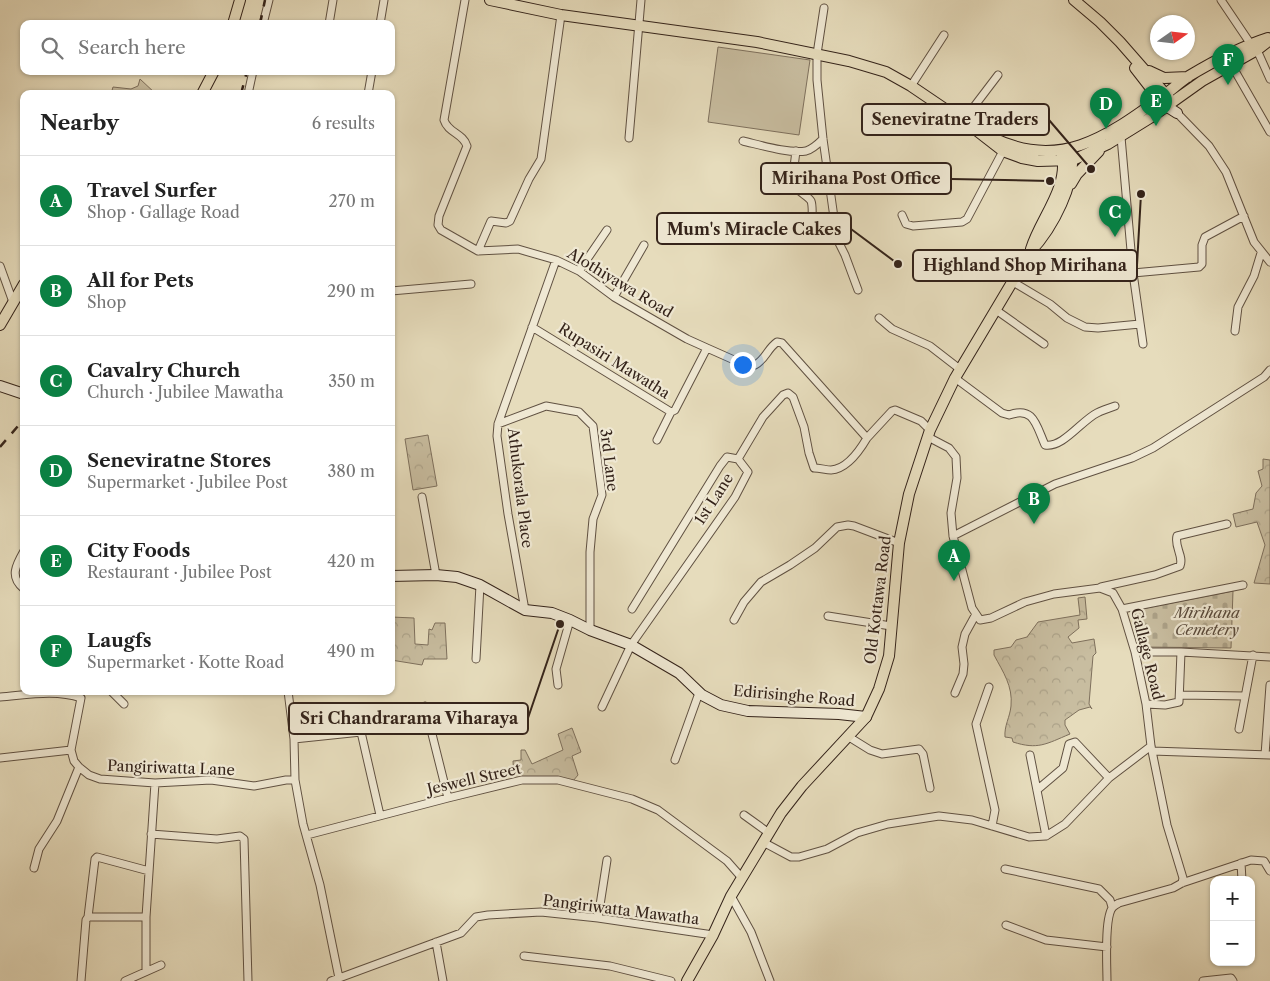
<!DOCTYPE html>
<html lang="en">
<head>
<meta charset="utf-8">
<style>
	:root { --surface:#fff; --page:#f2f2f2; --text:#222; --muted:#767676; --line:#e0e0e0; --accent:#0b8043 }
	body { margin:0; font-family:"Libre Caslon Text",serif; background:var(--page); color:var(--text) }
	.controls { position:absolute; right:15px; bottom:15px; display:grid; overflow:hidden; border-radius:10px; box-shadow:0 1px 4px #0004 }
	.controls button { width:45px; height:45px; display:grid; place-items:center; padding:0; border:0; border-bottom:1px solid var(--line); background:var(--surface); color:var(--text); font:25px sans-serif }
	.compass { position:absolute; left:1150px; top:15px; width:45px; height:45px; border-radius:50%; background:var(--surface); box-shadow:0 1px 4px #0004; rotate:76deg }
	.you { position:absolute; left:742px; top:364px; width:18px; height:18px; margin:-12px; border:4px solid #fff; border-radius:50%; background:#1a73e8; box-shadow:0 0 0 8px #1a73e833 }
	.badge { display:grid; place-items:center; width:32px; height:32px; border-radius:50%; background:var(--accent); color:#fff; font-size:16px; font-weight:700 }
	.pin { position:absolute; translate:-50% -41px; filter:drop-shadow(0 1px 2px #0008) }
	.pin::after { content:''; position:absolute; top:26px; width:18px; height:15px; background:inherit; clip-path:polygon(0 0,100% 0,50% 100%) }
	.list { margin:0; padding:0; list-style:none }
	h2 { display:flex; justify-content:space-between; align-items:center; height:65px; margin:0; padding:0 20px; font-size:21px }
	h2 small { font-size:16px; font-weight:400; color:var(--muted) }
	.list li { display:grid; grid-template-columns:32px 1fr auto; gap:15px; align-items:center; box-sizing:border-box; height:90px; padding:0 20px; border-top:1px solid var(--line) }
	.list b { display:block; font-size:19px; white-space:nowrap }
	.list p { margin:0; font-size:16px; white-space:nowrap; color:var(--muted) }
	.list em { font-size:16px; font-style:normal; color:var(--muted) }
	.icon { flex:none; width:28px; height:28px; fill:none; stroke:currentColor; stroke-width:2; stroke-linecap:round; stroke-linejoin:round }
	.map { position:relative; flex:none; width:1270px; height:981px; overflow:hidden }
	.search { position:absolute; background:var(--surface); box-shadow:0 1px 4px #0004; left:20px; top:20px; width:375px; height:55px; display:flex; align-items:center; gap:12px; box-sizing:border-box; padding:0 18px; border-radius:10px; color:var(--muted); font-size:19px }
	.panel { position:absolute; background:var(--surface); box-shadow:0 1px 4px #0004; left:20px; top:90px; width:375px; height:605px; border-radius:10px }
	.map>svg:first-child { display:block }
</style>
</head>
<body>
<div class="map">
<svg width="1270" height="981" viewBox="0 0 1270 981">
	<defs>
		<pattern id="forest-crowns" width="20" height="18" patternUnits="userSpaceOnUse" patternTransform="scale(1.25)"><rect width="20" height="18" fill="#c8bda0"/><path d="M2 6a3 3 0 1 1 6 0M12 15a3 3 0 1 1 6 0" fill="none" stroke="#aca289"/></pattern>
		<pattern id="cemetery-stones" width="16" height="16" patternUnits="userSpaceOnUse" patternTransform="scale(1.25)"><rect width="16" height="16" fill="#c8bda0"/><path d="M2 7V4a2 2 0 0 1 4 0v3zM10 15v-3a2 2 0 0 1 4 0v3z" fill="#aca289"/></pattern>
	</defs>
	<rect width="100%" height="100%" fill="#e6dcbc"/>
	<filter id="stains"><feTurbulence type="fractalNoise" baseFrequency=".004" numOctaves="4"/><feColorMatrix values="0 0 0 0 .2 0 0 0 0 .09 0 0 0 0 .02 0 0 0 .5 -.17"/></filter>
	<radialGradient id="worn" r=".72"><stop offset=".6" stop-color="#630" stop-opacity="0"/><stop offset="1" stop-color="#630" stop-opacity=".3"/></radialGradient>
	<path fill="#c8bda0" stroke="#7e705d" d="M718,47L810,60L799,135L708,122Z
		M140,79L156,94H111L113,87L131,89L138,86Z"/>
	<path fill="url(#forest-crowns)" stroke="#7e705d" d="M428,435L437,486L413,490L405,439Z
		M1263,459L1270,460V584L1254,583L1265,545L1257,522L1236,527L1233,514L1253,509L1256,493L1262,486L1258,471L1263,469Z
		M1085,597L1087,619L1078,620L1079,628L1068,637L1072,643L1094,639L1096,653L1093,656L1089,704L1092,709L1090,707L1079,710L1065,720V725L1070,734C1046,744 1038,750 1013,742L1012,738L1005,737C1004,726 1010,717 1011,706C1013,686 1003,672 994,655V650L1011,647L1016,640L1027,637L1038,622L1080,615L1078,598Z
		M391,617L414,618L415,644L428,645L429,629L432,630L435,623H445L447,659H424L422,665L391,660Z
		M572,728L581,752L572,756L578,775L573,781L514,780L513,761L521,760V750H525L532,764L563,750L558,734Z"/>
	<path fill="url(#cemetery-stones)" stroke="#7e705d" d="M1233,591L1231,648L1143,647L1131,611Z"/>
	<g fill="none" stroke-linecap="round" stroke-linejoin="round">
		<defs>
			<path id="street" d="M465,0L444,120C448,133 463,133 467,146L439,216L438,225L441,230L478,251L518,249L556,260L579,271L614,297L687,339L707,348
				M1221,0L1250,43
				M824,8L817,54V80L823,139L837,239L845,255L858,290
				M263,24L269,0
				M329,24L333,0
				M380,24L384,0
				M1257,50L1270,79
				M1231,64L1270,132
				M911,86L944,35
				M248,94L253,71
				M368,94L372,71
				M1177,113L1209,146L1226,172L1254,242L1270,262
				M963,121L998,75
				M1121,137L1133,273L1143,344
				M629,138L641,0
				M743,141C760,145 789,154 806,151C813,149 818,144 823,139
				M796,151L792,183C797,191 809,197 811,201C813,206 812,216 812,222
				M902,215L906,224L913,226L962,222L967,219L1003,151
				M703,227L731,240L837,239
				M478,251L491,221L506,223L510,221L529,179L541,159L561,15
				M0,266L13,302
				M579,271L607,230
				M1133,273L1199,267L1202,264V245L1205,237L1244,216
				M1013,282L1050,304L1067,318L1085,327L1098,328L1140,324
				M391,291L471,284
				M614,297L644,245
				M996,310L1044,344
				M879,318L892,329L930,346L961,370
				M532,327L671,412L675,410L707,348L734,360L755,365C766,359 767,349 777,342L782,343L867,438L892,411L895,410L921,421L930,430
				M1235,331L1238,307L1254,276L1261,253
				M955,378L1002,413L1009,415C1034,406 1036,425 1045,445C1063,448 1081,421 1097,413C1103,410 1109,408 1115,406
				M498,424L546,406L579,412L593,426L602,495L593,519L590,552V630
				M928,437L949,448L956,457L957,478L951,513L953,536L972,608L980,620L991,618L1025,602L1054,594L1100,588L1113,593L1122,609L1135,652L1146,704L1151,746L1167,825L1183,878L1182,883
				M657,440L671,412
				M422,497L436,575
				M953,536L1055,484L1132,458L1153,448L1264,377L1270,370
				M24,551C16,565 9,577 24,589
				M1101,587L1155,575L1180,566C1184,556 1174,547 1177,536L1227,524
				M632,609L720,466L727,457L738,459
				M1122,609L1243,585
				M525,610L508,514L497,436L498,424L556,260
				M828,616L891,626
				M734,620L744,602L761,582L790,565L815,548L837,527L848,525L854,526L899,543
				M1135,652H1181L1270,657
				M476,659L480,585
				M558,685L556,669L570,620
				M989,687L976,724L995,810L992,826
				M111,691L124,704
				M288,691L294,739L295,780L303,824L320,885L339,978
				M955,693L963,674L964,664L962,647L965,634L976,614
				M1180,695L1245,696
				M0,697C26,695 56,689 81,698L71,750
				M1146,704L1165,705L1179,702L1181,652
				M425,706L448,798
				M602,707L631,645L735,497L748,472L738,459L763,417L783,395L788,393L793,397L804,427L809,453L814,468C820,468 826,470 831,470C847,469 860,450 867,438
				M1239,729L1253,655
				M849,737L870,750L882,754L919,749L923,754L930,788
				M294,739L361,732L380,815
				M1152,751L1270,755
				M1030,755L1046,836
				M1265,755L1270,685
				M0,758L71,750L74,761L79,767L89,775L100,779L155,783L211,780L254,786L286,780H295
				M675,760L699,693
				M1037,790L1063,768L1069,744L1075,742L1109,778
				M744,815L769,833
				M151,834L217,839L240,836L244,839L248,981
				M307,835L448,798L522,780H558L632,799L658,810L727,861L742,878
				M763,842L791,857H799L827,849L857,833L888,824L939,816L972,820L1029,837L1046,836L1065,824L1109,778L1151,746
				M1241,863L1242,880
				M34,868L39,849L57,821L79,767
				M1005,869L1099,889L1110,900L1112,907
				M731,896L751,932L770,981
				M88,917L95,859L97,857L149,871
				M598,918L607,860
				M1006,925L1046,940L1107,947
				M436,942L443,981
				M524,956L610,966L671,981
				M146,971V917L155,783
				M81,981L86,920L88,917H146
				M125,981L161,965
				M331,981L461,933L476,917L488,915L541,912L598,918L713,935
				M1107,981C1107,967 1104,916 1113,907C1115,905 1117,904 1119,903L1173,888L1182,883L1251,860L1264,861L1270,871
				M1203,981L1231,978L1233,981"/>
			<path id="secondary" d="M1166,106L1177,113
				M0,386L24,394
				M391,576L436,575L457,577L480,585L525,610L552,613L570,620L590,630L631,645L679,673L702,695L721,705L748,711L839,714L866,717"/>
			<path id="primary" d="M490,0L561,15L757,42L849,61L886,72L911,86L976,130L1003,151L1022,158L1038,161L1073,160L1108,144L1150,118L1202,81L1257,50L1270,40
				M1074,0L1100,22L1120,42L1169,98
				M233,24L240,0
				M1135,68L1163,104
				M1149,71L1164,78L1188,77
				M202,94L214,71
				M993,138C1059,170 1105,138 1159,99C1169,92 1179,83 1189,76C1214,61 1240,47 1268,38
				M1071,184L1077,174L1099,151
				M1031,249C1040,219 1069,188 1062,155
				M0,325L24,284
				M687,981L713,935L731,896L781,813L802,786L866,717L879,689L889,656L899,543L909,494L930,430L955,378L1030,252C1052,229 1078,181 1071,149"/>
		</defs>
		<use href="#street" stroke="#605142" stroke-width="9"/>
		<use href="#secondary" stroke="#34231a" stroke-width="12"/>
		<use href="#primary" stroke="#34231a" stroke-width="12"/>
		<use href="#street" stroke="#efe8d3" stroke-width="7"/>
		<use href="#secondary" stroke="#efe8d3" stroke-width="10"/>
		<use href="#primary" stroke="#e6dcbc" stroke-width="10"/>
		<path stroke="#34231a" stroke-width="2.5" stroke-dasharray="9 9" stroke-linecap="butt" d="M260,24L265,0
			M241,94L247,71
			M0,447L24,419"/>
	</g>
	<g text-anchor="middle" stroke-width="4.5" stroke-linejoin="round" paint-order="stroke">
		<g font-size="15" fill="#34231a" stroke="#efe8d3">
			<text transform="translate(620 283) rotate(31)" y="5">Alothiyawa Road</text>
			<text transform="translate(614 361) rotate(32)" y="5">Rupasiri Mawatha</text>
			<text transform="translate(609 460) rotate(83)" y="5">3rd Lane</text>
			<text transform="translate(520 488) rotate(83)" y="5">Athukorala Place</text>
			<text transform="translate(714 499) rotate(-57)" y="5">1st Lane</text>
			<text transform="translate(878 600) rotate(-83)" y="5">Old Kottawa Road</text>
			<text transform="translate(1147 654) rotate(76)" y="5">Gallage Road</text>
			<text transform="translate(794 696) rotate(5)" y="5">Edirisinghe Road</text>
			<text transform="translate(171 768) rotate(2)" y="5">Pangiriwatta Lane</text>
			<text transform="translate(474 779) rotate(-13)" y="5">Jeswell Street</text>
			<text transform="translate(621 910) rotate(7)" y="5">Pangiriwatta Mawatha</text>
		</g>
		<g font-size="15" font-style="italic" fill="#594a3c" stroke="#efe8d3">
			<text x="1207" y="618">Mirihana<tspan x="1207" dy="17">Cemetery</tspan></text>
		</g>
	</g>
	<path fill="none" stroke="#34231a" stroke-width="2" d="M1091 169L1049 120M1050 181L951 179M898 264L851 229M1141 194L1137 265M560 624L528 718"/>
	<g fill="#34231a" stroke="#efe8d3" stroke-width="2">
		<circle cx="1091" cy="169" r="5"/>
		<circle cx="1050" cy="181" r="5"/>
		<circle cx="898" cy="264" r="5"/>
		<circle cx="1141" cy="194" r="5"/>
		<circle cx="560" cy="624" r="5"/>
	</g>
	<g fill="#efe8d3" stroke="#34231a" stroke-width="2">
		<rect x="862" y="104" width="187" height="31" rx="5"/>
		<rect x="761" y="163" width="190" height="31" rx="5"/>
		<rect x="657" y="213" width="194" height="31" rx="5"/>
		<rect x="913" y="250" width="224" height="31" rx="5"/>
		<rect x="289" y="703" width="239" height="31" rx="5"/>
	</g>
	<g font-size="16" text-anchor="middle" font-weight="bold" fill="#34231a">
		<text x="955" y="125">Seneviratne Traders</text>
		<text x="856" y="184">Mirihana Post Office</text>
		<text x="754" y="235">Mum's Miracle Cakes</text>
		<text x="1025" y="271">Highland Shop Mirihana</text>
		<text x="409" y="724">Sri Chandrarama Viharaya</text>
	</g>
	<rect width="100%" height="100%" filter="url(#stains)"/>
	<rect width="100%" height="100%" fill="url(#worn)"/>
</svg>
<div class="controls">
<button>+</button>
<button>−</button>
</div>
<svg class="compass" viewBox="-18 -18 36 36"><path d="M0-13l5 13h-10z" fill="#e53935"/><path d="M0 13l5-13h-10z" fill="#767676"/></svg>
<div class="you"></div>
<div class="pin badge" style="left:954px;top:581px">A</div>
<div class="pin badge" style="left:1034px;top:524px">B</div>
<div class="pin badge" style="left:1115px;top:237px">C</div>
<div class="pin badge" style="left:1106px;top:129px">D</div>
<div class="pin badge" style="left:1156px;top:126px">E</div>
<div class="pin badge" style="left:1228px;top:85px">F</div>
<div class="search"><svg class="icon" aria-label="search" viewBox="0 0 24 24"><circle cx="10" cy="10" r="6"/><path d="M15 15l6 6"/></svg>Search here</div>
<section class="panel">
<h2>Nearby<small>6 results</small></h2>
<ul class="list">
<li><span class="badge">A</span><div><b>Travel Surfer</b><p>Shop · Gallage Road</p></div><em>270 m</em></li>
<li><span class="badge">B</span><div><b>All for Pets</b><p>Shop</p></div><em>290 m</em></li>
<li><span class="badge">C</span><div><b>Cavalry Church</b><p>Church · Jubilee Mawatha</p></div><em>350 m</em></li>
<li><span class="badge">D</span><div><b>Seneviratne Stores</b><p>Supermarket · Jubilee Post</p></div><em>380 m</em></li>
<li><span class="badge">E</span><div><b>City Foods</b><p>Restaurant · Jubilee Post</p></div><em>420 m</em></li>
<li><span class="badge">F</span><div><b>Laugfs</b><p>Supermarket · Kotte Road</p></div><em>490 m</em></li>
</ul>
</section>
</div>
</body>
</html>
